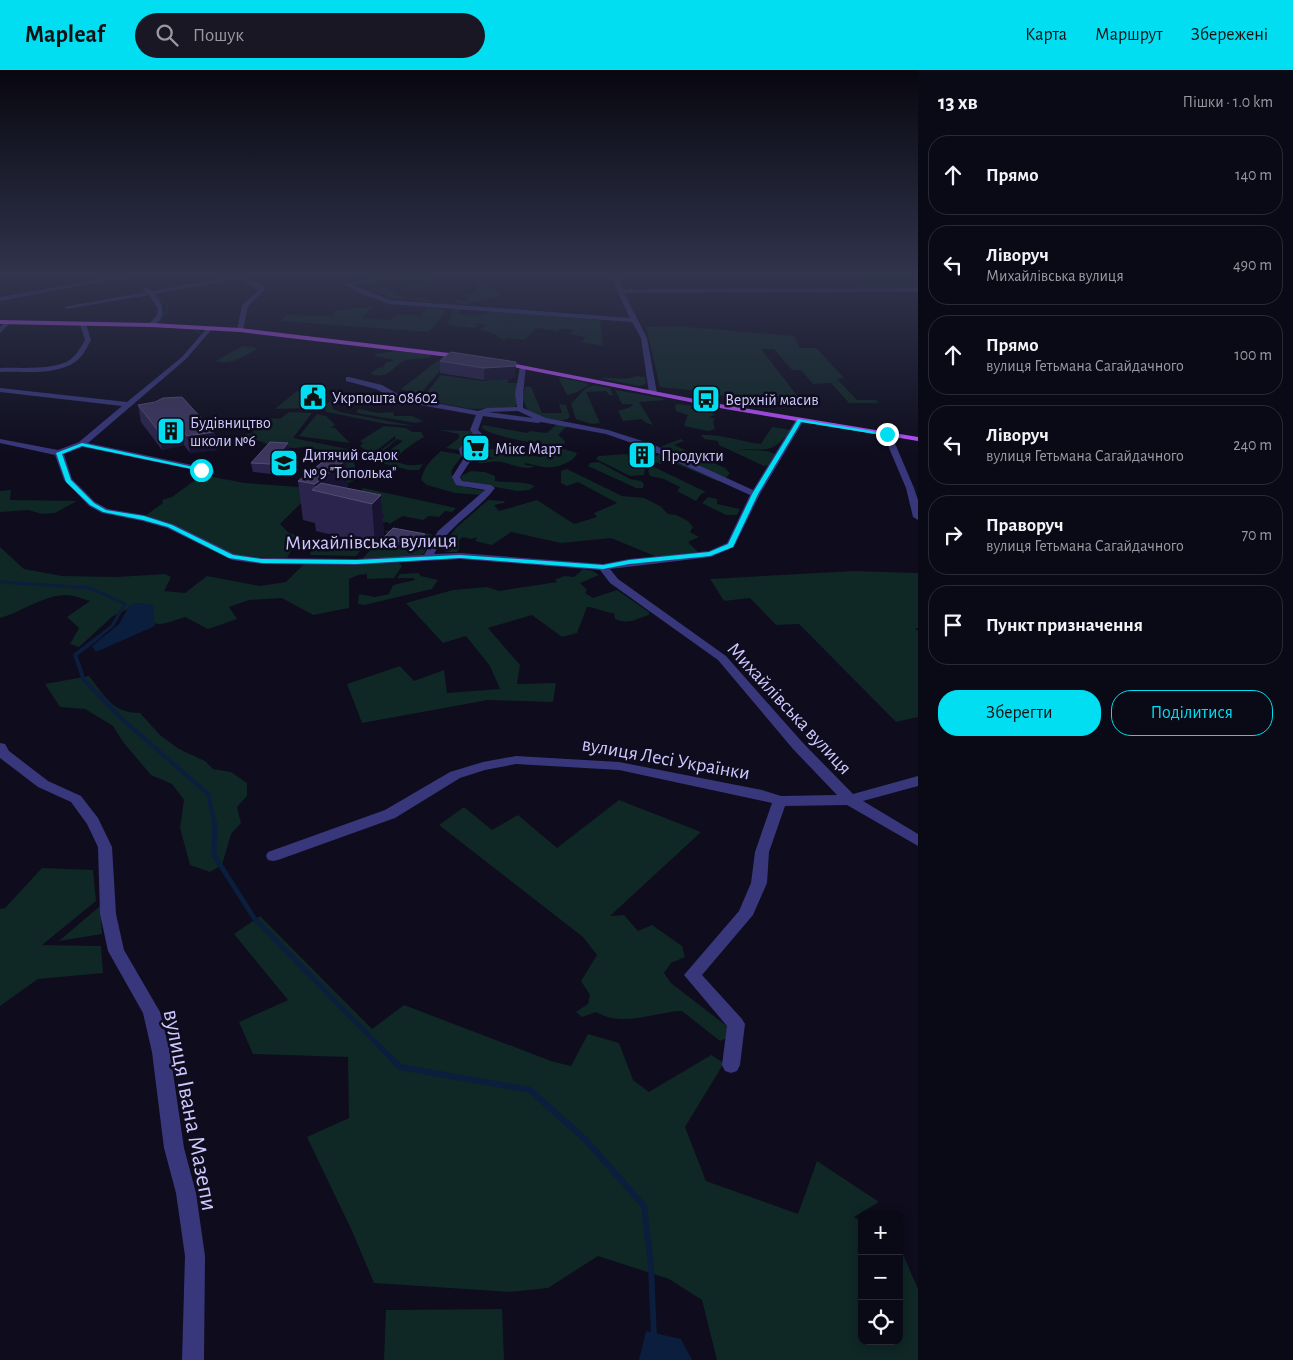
<!DOCTYPE html>
<html lang="uk">
<head>
<meta charset="utf-8">
<style>
	:root { --surface:#0a0916; --page:#181723; --text:#f1f3f6; --muted:#999aa1; --line:#2a2a35; --accent:#01ddf1 }
	body { margin:0; font-family:"Alegreya Sans",sans-serif; background:var(--page); color:var(--text) }
	.controls { position:absolute; right:15px; bottom:15px; display:grid; overflow:hidden; border-radius:10px; box-shadow:0 2px 12px #0003 }
	.controls button { width:45px; height:45px; display:grid; place-items:center; padding:0; border:0; border-bottom:1px solid var(--line); background:var(--surface); color:var(--text); font:25px sans-serif }
	.stop { position:absolute; width:15px; height:15px; margin:-11px; border:4px solid #01ddf1; border-radius:50%; background:#fff }
	.stop.end { background:#01ddf1; border-color:#fff; box-shadow:0 1px 5px #0008 }
	.list { margin:0; padding:0; list-style:none }
	h2 { display:flex; justify-content:space-between; align-items:center; height:65px; margin:0; padding:0 20px; font-size:21px }
	h2 small { font-size:16px; font-weight:400; color:var(--muted) }
	.list li { display:grid; grid-template-columns:32px 1fr auto; gap:15px; align-items:center; box-sizing:border-box; height:80px; margin:0 10px 10px; padding:0 10px; border:1px solid var(--line); border-radius:20px }
	.list b { display:block; font-size:19px; white-space:nowrap }
	.list p { margin:0; font-size:16px; white-space:nowrap; color:var(--muted) }
	.list em { font-size:16px; font-style:normal; color:var(--muted) }
	.actions { display:flex; gap:10px; padding:15px 20px }
	.actions a { flex:1; padding:11px 0; border:1px solid var(--accent); border-radius:20px; text-align:center; font-size:18px; color:var(--accent) }
	.actions .main { background:var(--accent); color:#111 }
	.icon { flex:none; width:28px; height:28px; fill:none; stroke:currentColor; stroke-width:2; stroke-linecap:round; stroke-linejoin:round }
	.map { position:relative; flex:none; width:918px; height:1290px; overflow:hidden }
	header { display:flex; align-items:center; gap:30px; box-sizing:border-box; height:70px; padding:0 25px; background:var(--accent); color:#111 }
	header strong { font-size:24px }
	nav { display:flex; gap:28px; margin-inline-start:auto; font-size:18px }
	.search { width:350px; height:45px; background:var(--page); display:flex; align-items:center; gap:12px; box-sizing:border-box; padding:0 18px; border-radius:28px; color:var(--muted); font-size:19px }
	main { display:flex }
	aside { flex:1; background:var(--surface) }
	.map>svg:first-child { display:block }
</style>
</head>
<body>
<header>
<strong>Mapleaf</strong>
<div class="search"><svg class="icon" aria-label="search" viewBox="0 0 24 24"><circle cx="10" cy="10" r="6"/><path d="M15 15l6 6"/></svg>Пошук</div>
<nav><a>Карта</a><a>Маршрут</a><a>Збережені</a></nav>
</header>
<main>
<div class="map">
<svg width="918" height="1290" viewBox="0 0 918 1290">
	<rect width="100%" height="100%" fill="#0e0c1d"/>
	<path fill="#0f2725" d="M403,207H433L440,210L426,217L412,219L403,212L360,217L350,209Z
		M480,213H487L503,226L463,235L452,231L458,229L466,231L468,228L463,225L477,222L476,216Z
		M918,214V219L862,220L856,215Z
		M379,217L385,218L408,229L420,227L434,232L442,230L448,233L385,228L386,226L377,221H367Z
		M373,236L362,248L389,250L399,244L420,246L427,238L445,239L444,245L429,262L281,251L286,245L333,246L335,241Z
		M453,239H462L458,244C469,246 482,247 492,241L600,250L603,276L581,272L586,267L570,264L574,260L561,259L556,261L536,258L524,270L507,268L505,270L500,269L497,265L479,259L488,255L477,253L475,254L479,256L474,258L447,255Z
		M676,256L794,266L800,278H816L844,308L837,309L857,330H876L879,333H849L831,313L813,314L801,300H792L774,279H761L802,332L797,338L690,320L660,317L646,257Z
		M243,276L258,278C244,286 232,296 215,291Z
		M397,281L431,285V287C423,289 408,288 402,292C390,299 391,307 373,305L371,303L378,298L384,297L385,293L395,290L375,286V284Z
		M444,286L451,288L420,324L401,319Z
		M441,305L482,311L506,309L509,310L508,313H517L516,336L512,338L471,339L434,332L438,328L424,326Z
		M637,306L645,307L646,314L639,316L599,308C611,307 626,311 637,306Z
		M562,308L587,313L589,315L577,322L567,325L559,309Z
		M593,315L610,318L613,325H609L606,321L586,322L600,353L592,354L576,349L571,334L585,319Z
		M525,317H531L542,343H562L559,334L566,335L570,347C558,356 540,346 528,341L522,327Z
		M615,320L662,328L665,330L639,332L653,355L647,353L641,349L623,351L618,341L631,337L633,334H622Z
		M297,321L309,323L303,329L317,334L310,338L275,339Z
		M335,327L341,328L332,336L333,339L340,342L415,356L387,354L327,342L324,339L325,335Z
		M679,334L692,336L690,339H699L697,336L710,338L709,341L715,345L709,347L715,349L713,352L715,359L708,361L684,356L688,345L676,341L675,335Z
		M359,339L378,343L393,342L394,346H412L423,351L416,353L357,343L356,341Z
		M289,342L312,343L293,368L352,380L360,385L354,393L355,396L353,411L334,419L341,393L310,390L314,385L344,388L346,385L308,377L293,378L271,375L256,370L246,372L239,370L246,364L254,363L252,362L266,348L280,349Z
		M317,344L326,346L335,355L331,358H335L350,373L299,366Z
		M557,354L567,356L558,365L565,371L564,375C548,377 493,367 482,358L483,355L527,363L530,361L547,363Z
		M384,356L406,358L412,362H421L424,367C415,372 400,382 395,390C403,396 414,396 423,394L419,400H408L374,391L403,371L397,369L381,383L374,385L396,369L395,366L371,385L360,376L363,373L360,371Z
		M772,357L791,360C773,384 766,379 738,379L767,381L775,384L768,395L764,396L719,375L718,371L704,369L701,365C720,364 741,371 761,374Z
		M439,360L470,361L473,364L459,380L446,378L459,368V364Z
		M681,369L684,371L674,375L725,398L730,403L726,408L717,411L670,391L660,394L654,391L657,385L667,384L660,379L662,376Z
		M558,377L577,383C576,390 561,396 554,397C545,399 533,394 524,393L526,395L535,396C522,403 506,389 491,392C486,392 484,394 479,393L477,391L483,389H496L480,385L486,378L541,387L548,380Z
		M441,381L463,385C450,401 444,406 467,415L466,417L485,421L482,425L455,423L427,415L421,410C424,396 432,389 441,381Z
		M626,384L646,393L644,405L630,406L596,389L598,386Z
		M599,392L630,409L641,411L644,414L643,418H636L588,396L590,393Z
		M651,396L654,397L706,422L701,424L696,431L677,421L680,417L664,409L650,406L648,401Z
		M567,399L622,426L644,428L660,436L668,444L676,445L688,451L693,457L690,462L699,467L688,472L698,482L657,487L611,468L561,473L511,462L492,475L475,471L477,467L471,469L463,467L459,470V479L457,482H446L440,478L457,457L488,430L505,431L504,433L494,435L499,441L537,430L574,454L597,447L594,443L617,433L578,412L567,416L561,413V401Z
		M471,401L485,402L495,406V411C508,413 523,411 535,416L529,420L517,421L462,411L461,406Z
		M202,405L245,413L326,419L306,428L280,454L289,463L311,470L361,480L356,486L310,485L312,477L309,472L295,473L286,490L235,485L167,452L145,446L163,433L162,430L172,427Z
		M363,418L456,438L452,442L445,441L439,447L429,446L423,450L403,446L389,454L388,452L379,453L384,446L360,422Z
		M11,420L10,430L77,431L55,443L42,444L28,440L0,442V421Z
		M708,427L717,429V434L740,439L737,445H726L702,433Z
		M400,459L431,464L434,468L422,486L361,491C378,467 392,476 417,481L426,469L396,462L389,465L384,461Z
		M0,477L24,499L62,506L116,507L165,504L171,507L164,521L185,523L207,506L260,516L286,512L304,494L398,492L402,496L394,508L367,509V504L358,505L349,509V538L313,545L282,528L249,530L229,537L237,549L208,559L185,547C157,556 154,560 136,535L113,546L79,577L70,574L79,558L67,547L90,531C83,529 74,525 67,525C43,525 22,542 0,548Z
		M583,499L593,501L599,505L580,513L587,520L585,523L593,528L617,520L649,542V545C635,549 630,555 615,549L614,543C603,543 597,537 587,537L577,563L562,567L532,545L488,558L520,595L517,614L556,613L553,632L488,630L362,653L347,614L400,596L414,611L444,600L447,623L500,619L490,596L466,566L443,573L406,533L453,520L487,517L499,521L557,512L555,510L564,506L574,507Z
		M854,501L918,503V558H915L918,561V647L896,652L799,554L776,555L750,528L724,531L710,509Z
		M418,503L421,506L438,510L432,519L364,535L358,534L359,524L375,527L389,524L393,515L415,510L413,508H397L400,504Z
		M89,606C105,626 112,643 140,643L160,665L179,679L205,691L213,699L231,702L247,713V726L237,737L241,753L231,764L222,795L210,802L190,795L180,758L184,730L172,714L151,705L123,672L113,656L85,639L60,637L45,614Z
		M619,730L701,762L610,846L624,845L638,861L652,855L682,876L685,887L671,893L664,903L671,913L728,957L727,968L720,971L682,941C653,942 623,958 596,942L582,947L576,942L588,934L590,925L581,911L597,885L583,867L439,755L464,737L492,760L518,745L557,778Z
		M42,798L93,800L96,831L42,875L101,876L103,903L38,909L0,936V839L5,838Z
		M100,836L102,864L59,871Z
		M260,846L372,959L404,935L551,991L571,996L588,964L619,973L633,1010L649,1022L711,985L724,993L685,1057L706,1111L798,1144L817,1091L879,1132L854,1147L862,1152V1271H899V1175L918,1219V1290H717L702,1230L669,1209L598,1186L548,1218L510,1222L374,1213L352,1161L307,1067L349,1048L348,987L253,984L239,952L288,930L234,864Z
		M502,1239L504,1290H384L386,1240Z"/>
	<path fill="#0b1e3d" d="M137,533L153,535L155,556L96,582L92,576L119,554L129,536Z
		M646,1261L681,1269L692,1290H639Z"/>
	<g fill="none" stroke-linecap="round" stroke-linejoin="round">
		<path stroke="#0b1e3d" stroke-width="2" d="M156,222L154,223L167,235V241L157,253
			M194,260L200,263"/>
		<path stroke="#0b1e3d" stroke-width="3" d="M0,512L90,518L125,534L112,556L98,567"/>
		<path stroke="#0b1e3d" stroke-width="4" d="M100,566L75,585L84,610L122,649L208,724L215,755"/>
		<path stroke="#0b1e3d" stroke-width="5" d="M215,754L214,785L254,848L395,992"/>
		<path stroke="#0b1e3d" stroke-width="6" d="M394,991L400,997L530,1020L586,1070L644,1136L651,1197L654,1267"/>
		<path fill="#38377c" fill-rule="evenodd" d="M124,205H137L0,231V227Z
			M242,205L264,217L265,220L248,236L243,260L240,262L237,260L242,235L259,220L241,209L154,224C165,236 167,248 151,257L148,255L157,245L158,239L149,225L67,239L64,237L146,222L142,219L145,217L152,221Z
			M376,205H382L378,211L353,215L390,230L630,248L617,221L612,205H618L623,219L918,218V222L624,223L647,268L657,323L653,325L649,323L641,268L632,252L389,234L357,222L345,214L374,209Z
			M6,251L11,252L0,263V257Z
			M83,252L86,254L91,270C87,278 82,287 75,292C55,306 22,301 0,302V298C19,297 55,301 71,289C77,284 81,277 85,270L80,254Z
			M207,258L212,259L186,289L88,373L211,399L214,400V404L83,377L64,384L72,409L95,432L108,439L144,445L173,454L234,484L262,488L356,489L424,485L438,461L485,420L456,415L452,407L464,388L460,384L459,379L473,364L470,360L476,345L398,331L376,319L346,311V307H349L382,315L403,327L478,341L487,338L517,337L515,324L520,297L526,296L523,324V338L546,348L608,360L652,374L753,420L797,348H803L804,350L760,424L734,477L711,487L610,499L618,509L726,586L803,673L853,724L918,706V716L863,731L918,764V776L847,735L785,736L769,782L767,813L753,845L702,905L742,949L745,954L740,995L737,1001L731,1003L725,1001L722,995L727,956L684,905L739,841L751,813L755,782L772,733L619,700L516,694L485,700L460,708L395,748L278,790L273,791L268,790L266,786L268,782L385,740L450,702L483,692L516,686L619,692L762,720L781,726L837,725L793,679L718,590L610,513L600,500L460,489L356,495L262,494L232,490L167,458L142,451L102,443L89,436L64,410L55,385L0,373V369L58,380L79,372L122,336L0,322V318L127,332L182,287ZM518,341L533,348L488,342ZM483,346L538,353L541,352L606,364L646,378L750,425L727,473L709,481L629,489L603,494L460,483L434,484C447,456 477,442 495,418L491,415L462,411L460,407L473,387L468,383L467,379L482,364L478,360Z
			M884,362L891,364L914,418L918,430V450L913,447L906,418L883,364Z
			M0,673L5,674L9,681L48,711L81,726L98,748L112,777L116,844L124,880L160,942L170,982L184,1078L196,1123L205,1186L204,1290H182L185,1186L176,1123L164,1078L152,982L143,943L108,881L100,844L98,777L87,754L71,732L38,717L0,688Z"/>
		<path fill="#ba4ffe" fill-rule="evenodd" d="M0,250L151,253L240,258L466,285L469,287L466,289L240,262L151,257L0,254Z
			M500,291L725,335L918,367V371L725,339L498,294V292Z"/>
	</g>
	<path fill="#2b244c" d="M451,282L515,308L484,310L440,303V291Z
		M138,335L214,362L217,380L190,383L184,375L162,380L141,352Z
		M288,373L289,382L271,404L253,402L251,393Z
		M346,390L348,418L381,425L384,466L375,475L316,461L315,453L303,450L298,411Z
		M383,468L425,469L416,480L383,473Z"/>
	<path fill="#181331" d="M516,296L515,308L484,310V298Z
		M181,358L184,375L162,380L159,362Z
		M214,362L217,380L190,383L187,366Z
		M288,373L289,382L271,404L270,394Z
		M346,390L349,429L316,421L315,414Z
		M381,425L384,466L375,475L372,434Z
		M425,464V469L416,480V475Z"/>
	<path fill="#3d365f" stroke="#534d78" d="M451,282L516,292V296L484,298L440,291Z
		M182,327L214,362L187,366L181,358L159,362L138,335L155,332L163,328Z
		M270,372L288,373L270,394L251,393Z
		M329,387L346,390L315,414L298,411Z
		M321,413L381,425L372,434L312,420Z
		M393,458L425,464L416,475L383,468Z"/>
	<linearGradient id="sky" x2="0" y2="1"><stop stop-color="#080710"/><stop offset="0.53" stop-color="#30344c"/><stop offset="1" stop-color="#30344c" stop-opacity="0"/></linearGradient>
	<rect width="918" height="386" fill="url(#sky)"/>
	<path fill="#01ddf1" d="M798,349L890,364L887,366L801,352L758,424L733,477L710,486L629,494L603,499L460,488L356,494L262,493L229,488L168,457L143,450L103,442L90,435L66,412L56,383L82,373L203,399L201,401L82,376L62,384L71,410L94,433L106,440L144,446L172,455L233,485L262,489L356,490L460,485L603,495L629,490L709,482L728,474L752,424Z"/>
	<defs>
		<symbol id="civic-square" viewBox="-11 -11 22 22"><rect x="-9" y="-9" width="18" height="18" rx="4" fill="#01ddf1" stroke="#0e0c1d"/><path d="M-.6-6.5H3V-4.5H.6V-3L4-1V1h2V6H-6V1h2V-1L-.6-3ZM-1.2 2.5V6h2.4V2.5Z" fill="#111"/></symbol>
		<symbol id="bus-square" viewBox="-11 -11 22 22"><rect x="-9" y="-9" width="18" height="18" rx="4" fill="#01ddf1" stroke="#0e0c1d"/><path d="M-5-6H5V4H4V6H2V4H-2V6H-4V4H-5ZM-3.5-4V0h7V-4ZM-3.5 1.2v1.5H-2V1.2ZM2 1.2v1.5H3.5V1.2Z" fill="#111"/></symbol>
		<symbol id="building-square" viewBox="-11 -11 22 22"><rect x="-9" y="-9" width="18" height="18" rx="4" fill="#01ddf1" stroke="#0e0c1d"/><path d="M-4-6H4V6H1V3H-1V6H-4ZM-2.5-4.3h1.7v1.8h-1.7ZM.8-4.3h1.7v1.8H.8ZM-2.5-1h1.7V.8h-1.7ZM.8-1h1.7V.8H.8Z" fill="#111"/></symbol>
		<symbol id="supermarket-square" viewBox="-11 -11 22 22"><rect x="-9" y="-9" width="18" height="18" rx="4" fill="#01ddf1" stroke="#0e0c1d"/><path d="M-6-5.5h2.5l.6 2H6L4.5 2H-2.5L-4.4-4H-6ZM-1.5 3.2a1.3 1.3 0 1 0 .1 0ZM3 3.2a1.3 1.3 0 1 0 .1 0Z" fill="#111"/></symbol>
		<symbol id="school-square" viewBox="-11 -11 22 22"><rect x="-9" y="-9" width="18" height="18" rx="4" fill="#01ddf1" stroke="#0e0c1d"/><path d="M0-5L7-2L0 1L-7-2ZM-4 1L0 2.5L4 1V4Q0 6-4 4Z" fill="#111"/></symbol>
	</defs>
	<g fill-rule="evenodd">
		<use href="#civic-square" x="297" y="311" width="32" height="32"/>
		<use href="#bus-square" x="690" y="313" width="32" height="32"/>
		<use href="#building-square" x="155" y="345" width="32" height="32"/>
		<use href="#supermarket-square" x="460" y="362" width="32" height="32"/>
		<use href="#building-square" x="626" y="369" width="32" height="32"/>
		<use href="#school-square" x="268" y="377" width="32" height="32"/>
	</g>
	<g text-anchor="middle" stroke-width="5" stroke-linejoin="round" paint-order="stroke">
		<g font-size="16" fill="#cdc8ff" stroke="#0e0c1d" text-anchor="start">
			<text x="332" y="333">Укрпошта 08602</text>
			<text x="725" y="335">Верхній масив</text>
			<text x="190" y="358">Будівництво<tspan x="190" dy="18">школи №6</tspan></text>
			<text x="495" y="384">Мікс Март</text>
			<text x="303" y="390">Дитячий садок<tspan x="303" dy="18">№ 9 "Тополька"</tspan></text>
			<text x="661" y="391">Продукти</text>
		</g>
		<g font-size="20" fill="#cdc8ff" stroke="#0e0c1d">
			<text transform="translate(371 471) rotate(-1)" y="7">Михайлівська вулиця</text>
			<text transform="translate(790 638) rotate(47)" y="7">Михайлівська вулиця</text>
			<text transform="translate(666 688) rotate(10)" y="7">вулиця Лесі Українки</text>
		</g>
		<g font-size="24" fill="#cdc8ff" stroke="#0e0c1d">
			<text transform="translate(191 1040) rotate(79)" y="8">вулиця Івана Мазепи</text>
		</g>
	</g>
</svg>
<div class="controls">
<button>+</button>
<button>−</button>
<button><svg class="icon" aria-label="locate" viewBox="0 0 24 24"><circle cx="12" cy="12" r="6"/><path d="M12 2v4M12 18v4M2 12h4M18 12h4"/></svg></button>
</div>
<div class="stop" style="left:201px;top:400px"></div>
<div class="stop end" style="left:887px;top:364px"></div>
</div>
<aside>
<h2>13 хв<small>Пішки · 1.0 km</small></h2>
<ul class="list">
<li><svg class="icon" aria-label="ahead" viewBox="0 0 24 24"><path d="M12 20V5M6 11l6-6 6 6"/></svg><div><b>Прямо</b></div><em>140 m</em></li>
<li><svg class="icon" aria-label="left" viewBox="0 0 24 24"><path d="M17 20v-9H6M10 6l-5 5 5 5"/></svg><div><b>Ліворуч</b><p>Михайлівська вулиця</p></div><em>490 m</em></li>
<li><svg class="icon" aria-label="ahead" viewBox="0 0 24 24"><path d="M12 20V5M6 11l6-6 6 6"/></svg><div><b>Прямо</b><p>вулиця Гетьмана Сагайдачного</p></div><em>100 m</em></li>
<li><svg class="icon" aria-label="left" viewBox="0 0 24 24"><path d="M17 20v-9H6M10 6l-5 5 5 5"/></svg><div><b>Ліворуч</b><p>вулиця Гетьмана Сагайдачного</p></div><em>240 m</em></li>
<li><svg class="icon" aria-label="right" viewBox="0 0 24 24"><path d="M7 20v-9h11M14 6l5 5-5 5"/></svg><div><b>Праворуч</b><p>вулиця Гетьмана Сагайдачного</p></div><em>70 m</em></li>
<li><svg class="icon" aria-label="arrive" viewBox="0 0 24 24"><path d="M6 21V4h12l-3 4 3 4H6"/></svg><div><b>Пункт призначення</b></div></li>
</ul>
<div class="actions"><a class="main">Зберегти</a><a>Поділитися</a></div>
</aside>
</main>
</body>
</html>
